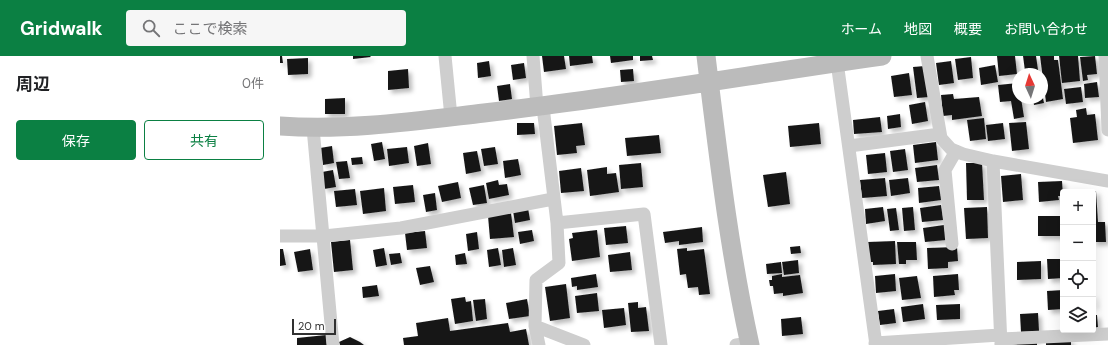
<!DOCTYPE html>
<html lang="ja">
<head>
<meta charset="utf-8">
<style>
	:root { --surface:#fff; --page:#f6f6f6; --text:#202124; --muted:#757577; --line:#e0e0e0; --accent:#0b8043 }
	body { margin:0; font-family:"DM Sans","Noto Sans JP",sans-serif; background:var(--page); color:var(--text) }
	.controls { position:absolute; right:12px; bottom:12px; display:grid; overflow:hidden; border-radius:4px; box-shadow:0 4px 16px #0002 }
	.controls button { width:36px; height:36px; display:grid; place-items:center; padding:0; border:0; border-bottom:1px solid var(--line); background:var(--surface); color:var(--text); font:20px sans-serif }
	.compass { position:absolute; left:732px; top:12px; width:36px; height:36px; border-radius:50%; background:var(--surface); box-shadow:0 4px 16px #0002; rotate:356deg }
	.scale { position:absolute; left:12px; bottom:10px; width:44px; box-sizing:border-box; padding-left:4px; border:2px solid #313131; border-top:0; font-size:11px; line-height:14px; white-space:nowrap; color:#313131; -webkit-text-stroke:3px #fff; paint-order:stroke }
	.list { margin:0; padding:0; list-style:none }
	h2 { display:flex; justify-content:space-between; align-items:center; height:52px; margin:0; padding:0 16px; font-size:17px }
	h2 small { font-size:13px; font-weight:400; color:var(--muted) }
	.actions { display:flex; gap:8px; padding:12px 16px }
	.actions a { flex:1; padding:9px 0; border:1px solid var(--accent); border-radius:4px; text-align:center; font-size:14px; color:var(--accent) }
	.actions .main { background:var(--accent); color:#fff }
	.icon { flex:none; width:22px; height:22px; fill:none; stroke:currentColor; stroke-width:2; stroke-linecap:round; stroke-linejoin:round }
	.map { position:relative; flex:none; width:828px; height:289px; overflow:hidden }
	header { display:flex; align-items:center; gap:24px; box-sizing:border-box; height:56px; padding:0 20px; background:var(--accent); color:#fff }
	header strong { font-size:19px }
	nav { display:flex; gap:22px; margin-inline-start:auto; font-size:14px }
	.search { width:280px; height:36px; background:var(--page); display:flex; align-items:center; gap:10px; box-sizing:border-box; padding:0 14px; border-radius:4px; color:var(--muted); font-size:15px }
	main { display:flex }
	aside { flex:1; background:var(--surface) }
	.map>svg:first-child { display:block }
</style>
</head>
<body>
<header>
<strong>Gridwalk</strong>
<div class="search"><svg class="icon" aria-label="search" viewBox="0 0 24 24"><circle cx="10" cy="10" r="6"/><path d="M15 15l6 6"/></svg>ここで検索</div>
<nav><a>ホーム</a><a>地図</a><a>概要</a><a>お問い合わせ</a></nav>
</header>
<main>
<aside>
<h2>周辺<small>0件</small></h2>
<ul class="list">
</ul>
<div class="actions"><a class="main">保存</a><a>共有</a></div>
</aside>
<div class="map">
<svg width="828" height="289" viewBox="0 0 828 289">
	<defs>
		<filter id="shadow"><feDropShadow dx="3.5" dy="3.5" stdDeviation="2" flood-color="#0004"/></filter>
	</defs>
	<rect width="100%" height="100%" fill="#fff"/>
	<path fill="#181818" filter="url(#shadow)" d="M0,0H2L3,7H0Z
		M73,0H90L91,1L73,3Z
		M262,0H284L286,13L264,16Z
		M289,0H312L313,7L290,10Z
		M330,0H353V4L331,7Z
		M360,0H372L373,4L360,5Z
		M717,0H735L737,18L719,20Z
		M743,0H756L758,14L745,15Z
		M760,0H774V4H778L783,43L766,46Z
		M779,0H798L800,25L782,27Z
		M815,0L817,18L807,19L808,24L803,25L800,1Z
		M691,1L693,22L678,24L675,3Z
		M28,2V18L8,19L7,3Z
		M209,5L211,20L198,22L197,7Z
		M671,5L674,27L659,29L656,7Z
		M244,7L246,22L233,24L231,9Z
		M715,9L718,26L701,29L699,12Z
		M645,10L649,41L637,42L633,11Z
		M128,13L129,32L108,34V15Z
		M353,13L354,25L341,26L340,14Z
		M629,17L632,39L614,41L611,20Z
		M817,26L819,41L805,42L804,28Z
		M738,27V42H741L744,61L734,63L731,45L720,46L718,29Z
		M230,28L232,43L219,45L217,30Z
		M801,31L803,46L786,48L784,33Z
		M673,38L674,43L699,41L702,60L672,64V59L663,60L661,39Z
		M65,42V58H45V43Z
		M753,42H763L764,47L754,49Z
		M645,46L648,65L632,68L629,49Z
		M806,52L807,59L815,58L818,84L793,87L790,62L797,61L796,54Z
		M620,58L621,71L608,73L607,60Z
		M600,61L602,76L574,78L573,64Z
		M704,62L706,83L690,85L687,64Z
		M746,66L749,93L732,95L729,67Z
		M237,67H254L255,78L237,79Z
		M302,67L305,89L296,90L297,97L277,99L274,70Z
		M539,67L541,88L510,91L508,70Z
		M723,67L725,83L708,85L706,69Z
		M379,79L381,97L347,100L345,82Z
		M102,86L105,103L94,105L91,88Z
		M656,86L658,104L635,107L633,89Z
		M148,87L151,108L137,110L134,90Z
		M52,90L54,107L43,109L40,92Z
		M127,91L129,107L109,110L107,93Z
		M215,91L218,108L204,110L201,93Z
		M625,93L628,114L613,116L610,95Z
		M197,95L201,115L186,118L183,97Z
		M605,97L607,116L588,118L586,99Z
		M82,101L83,108L72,109L71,102Z
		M238,103L241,119L225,122L223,105Z
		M67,105L70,122L59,123L56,106Z
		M361,107L363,131L341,133L339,109Z
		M686,107H702L704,144H687Z
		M657,109L659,124L637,126L635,112Z
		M327,111V118L336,117L339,136L310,140L307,114Z
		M301,112L304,135L281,137L279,115Z
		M53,114L56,131L44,133L42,116Z
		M506,116L510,148L488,151L483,119Z
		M741,118L743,144L723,146L721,120Z
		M605,122L607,140L582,142L580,124Z
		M628,122L630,137L611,140L609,124Z
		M218,124L219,129L227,128L229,139L209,143L206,127Z
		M782,125L783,140H778L779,144L759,146L758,126Z
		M178,126L181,142L162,146L158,130Z
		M133,129L135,146L115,148L113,131Z
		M204,129L207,147L193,149L189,132Z
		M659,130L661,144L639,147L638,132Z
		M104,132L106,155L83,158L80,135Z
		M75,133L77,149L56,151L54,135Z
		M813,135H816L818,166H825L826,186H813Z
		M155,137L157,154L146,156L143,139Z
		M661,149L663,164L642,166L640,152Z
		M603,151L605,165L586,168L585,153Z
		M633,151L635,174L624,175L622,152Z
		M707,151L708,182L686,183L684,152Z
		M248,152L250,164L235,167L233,155Z
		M616,152L619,174L610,175L607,153Z
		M231,157L234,181L210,183L208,160Z
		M758,160H783V180H758Z
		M664,169L666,184L645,186L643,172Z
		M346,170L348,187L326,189L324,172Z
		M422,171L423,186L399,189V185L385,187L383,176Z
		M252,174L254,185L240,188L238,176Z
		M317,174L320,201L292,205L289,183L293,182L292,177Z
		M145,175L147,192L127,194L125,177Z
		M197,176L199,193L188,195L186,178Z
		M70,184L73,214L54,216L51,186Z
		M615,185L616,208L593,209V206H589L588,186Z
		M617,186H636L637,204H626V208H619Z
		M520,190L521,197L511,198L510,191Z
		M677,191L678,205L668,206V212L648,213L647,192Z
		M104,192L107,209L96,211L93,194Z
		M218,192L221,209L209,211L207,194Z
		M233,192L236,209L224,211L222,194Z
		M407,192V195L424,193L430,238L419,239L418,231L408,232L406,218L400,219L397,193Z
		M0,193H3L6,209L0,210Z
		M30,193L33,214L18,216L14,196Z
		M350,196L352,214L330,216L328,199Z
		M120,197L122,207L111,209L109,198Z
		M185,197L187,208L176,209L175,199Z
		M767,203H783V222L768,223Z
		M518,204L519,217L504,219L502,206Z
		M761,205V223L737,224V206Z
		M501,206L502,217L487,218L486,208Z
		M150,210L154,226L140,229L136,212Z
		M316,218L318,231L297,234V230L292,231L291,222Z
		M502,218V221L520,219L523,237L503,240V237L494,238L493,230H490L489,224H492V220Z
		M615,218L616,235L596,237L595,220Z
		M678,218L679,234H674L675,239L654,241L653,220Z
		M637,220L641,242L622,244L619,222Z
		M286,228L290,262L270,265L265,231Z
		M97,229L99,240L83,242L82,231Z
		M783,234V253L768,254L767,235Z
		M317,237L319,255L297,257L295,240Z
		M813,238H814L815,250H813Z
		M185,241L186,246L191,245L193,265L175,268L171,243Z
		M205,243L207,263L196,265L193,244Z
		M247,243L250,260L229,263L226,247Z
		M358,246V252L366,251L369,275L351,276L348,247Z
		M643,248L645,263L623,266L621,251Z
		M680,248V263L657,264L656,249Z
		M344,252L346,269L324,272L322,254Z
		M614,253L616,267L600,269L598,255Z
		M758,257L759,275L741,276L740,258Z
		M813,259H817L818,271L813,272Z
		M521,261L523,278L502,280L501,263Z
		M168,262L170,275L228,267L230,276L246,273L249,289H124L123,282L138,280L136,267Z
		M46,279L47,289H17V282Z
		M70,281L80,286L84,289H60L59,286Z
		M791,284V289H766V285Z
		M757,285V289H730Z"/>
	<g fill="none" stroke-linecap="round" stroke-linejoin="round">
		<path stroke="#cecece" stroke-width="13" d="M165,0L171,61
			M253,0L257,51
			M647,0L661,82L671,93L683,98L713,105L828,125
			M825,0L828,74
			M557,6L596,289
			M33,72L53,289
			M569,90L660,78
			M713,105L721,289
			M277,167L364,158L381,289
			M0,180H44L121,172L273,143
			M672,188L665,114L676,95
			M255,270L304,289
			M720,283L828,278
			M595,287L720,279
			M259,289L255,270L256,224L279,207L277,167L263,51
			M456,289L470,287"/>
		<path stroke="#bbb" stroke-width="19" d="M426,0C438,97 449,194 470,289
			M0,70C68,75 136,65 204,57C337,42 469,19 602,0"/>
	</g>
</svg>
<div class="controls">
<button>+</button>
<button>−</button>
<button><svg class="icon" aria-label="locate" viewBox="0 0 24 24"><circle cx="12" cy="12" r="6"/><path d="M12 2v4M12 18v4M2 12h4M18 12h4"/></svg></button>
<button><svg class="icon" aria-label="layers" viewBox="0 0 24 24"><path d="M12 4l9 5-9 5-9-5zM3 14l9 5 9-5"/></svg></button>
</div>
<svg class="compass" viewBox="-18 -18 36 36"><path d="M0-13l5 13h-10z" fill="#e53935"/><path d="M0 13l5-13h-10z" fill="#757577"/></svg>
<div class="scale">20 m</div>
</div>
</main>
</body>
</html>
